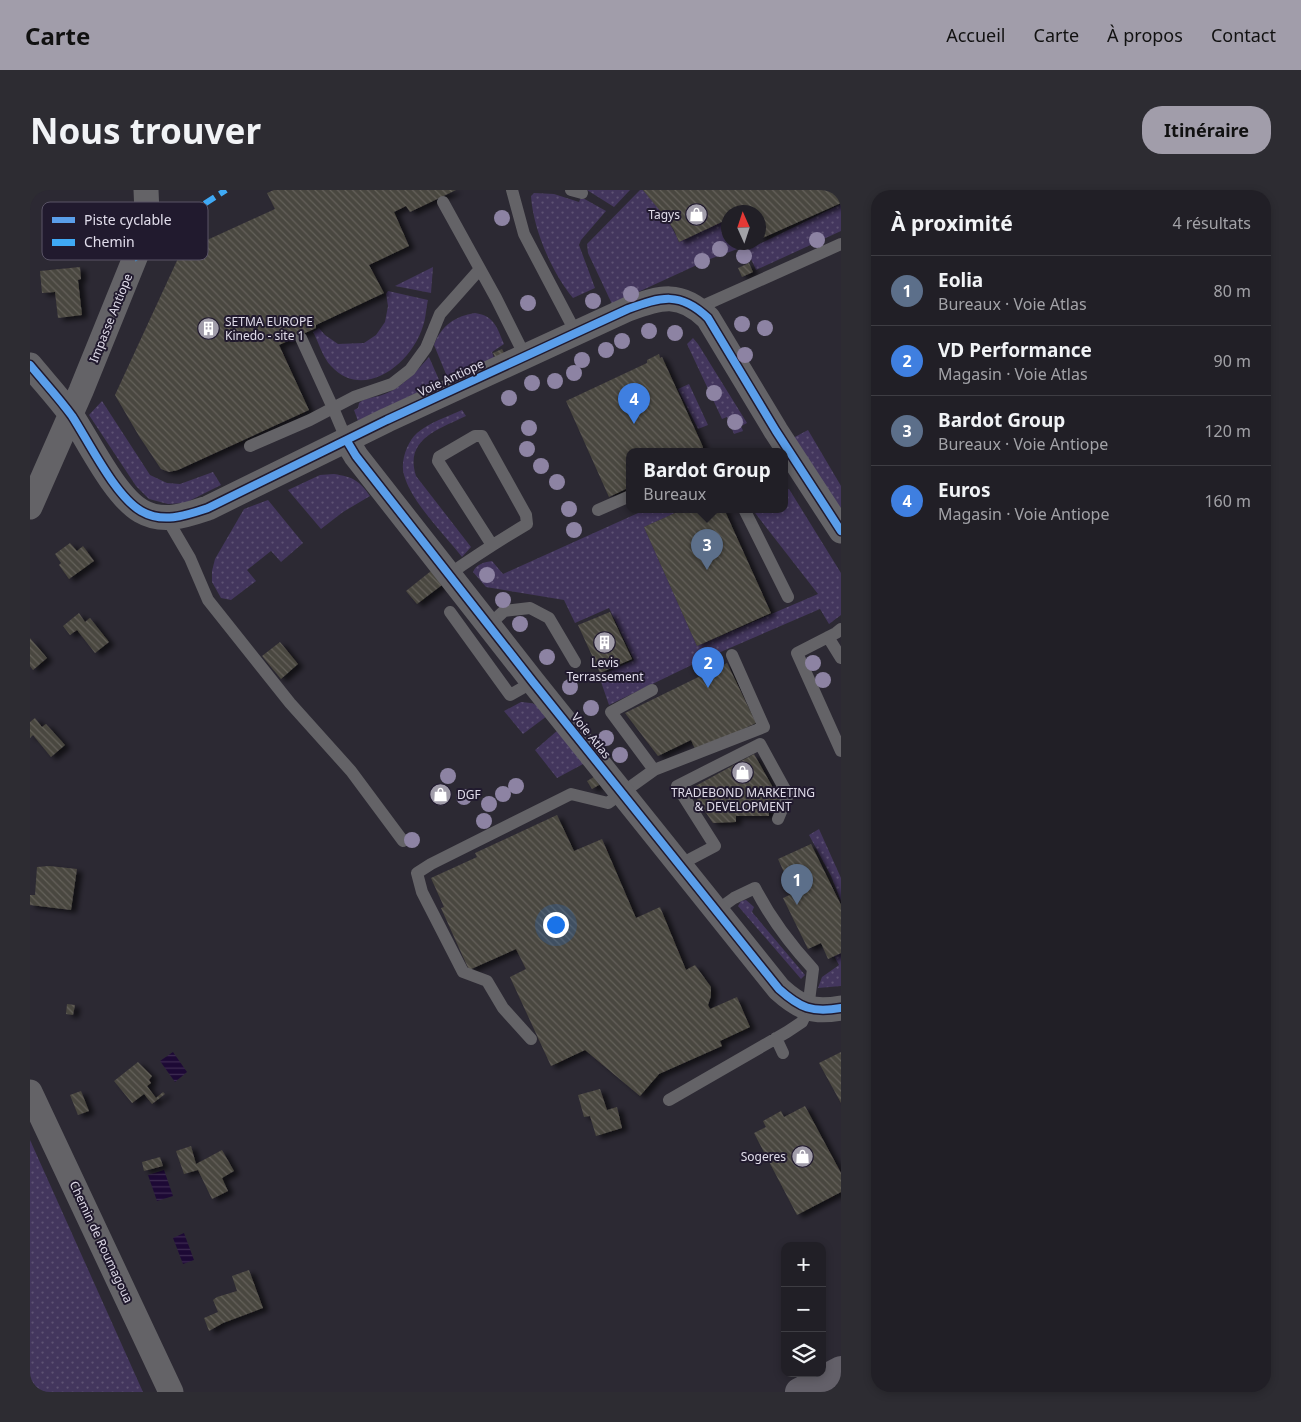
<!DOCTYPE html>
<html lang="fr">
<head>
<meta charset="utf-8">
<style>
	:root { --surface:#211f26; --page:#2d2c32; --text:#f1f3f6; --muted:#a2a2a7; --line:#3e3d43; --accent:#a19daa }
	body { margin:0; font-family:"Noto Sans",sans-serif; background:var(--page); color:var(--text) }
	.controls { position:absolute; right:15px; bottom:15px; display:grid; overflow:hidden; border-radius:10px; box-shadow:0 2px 8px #0003 }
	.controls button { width:45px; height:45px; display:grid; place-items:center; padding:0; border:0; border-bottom:1px solid var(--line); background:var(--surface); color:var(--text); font:25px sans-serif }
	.compass { position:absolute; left:691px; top:15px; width:45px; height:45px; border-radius:50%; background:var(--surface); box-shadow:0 2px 8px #0003; rotate:357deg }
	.you { position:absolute; left:525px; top:734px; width:18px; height:18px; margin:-12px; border:4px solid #fff; border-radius:50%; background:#1a73e8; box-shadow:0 0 0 8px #1a73e833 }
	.badge { display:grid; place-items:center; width:32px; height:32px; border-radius:50%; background:var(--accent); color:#fff; font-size:16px; font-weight:700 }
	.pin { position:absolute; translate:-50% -41px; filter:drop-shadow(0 1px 2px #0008) }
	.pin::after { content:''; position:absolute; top:26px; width:18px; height:15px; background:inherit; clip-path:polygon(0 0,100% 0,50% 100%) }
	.popup { position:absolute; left:596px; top:258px; width:162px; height:65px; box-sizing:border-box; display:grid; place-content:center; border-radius:10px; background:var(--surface); filter:drop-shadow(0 1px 4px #0005); font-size:16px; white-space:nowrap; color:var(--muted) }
	.popup b { font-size:19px; color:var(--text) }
	.popup::after { content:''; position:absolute; left:50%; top:100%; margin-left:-10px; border:10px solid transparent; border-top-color:var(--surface) }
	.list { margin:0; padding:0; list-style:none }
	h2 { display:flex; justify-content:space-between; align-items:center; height:65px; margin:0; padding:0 20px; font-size:21px }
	h2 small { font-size:16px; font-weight:400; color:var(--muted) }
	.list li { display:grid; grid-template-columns:32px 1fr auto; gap:15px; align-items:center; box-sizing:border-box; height:70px; padding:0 20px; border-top:1px solid var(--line) }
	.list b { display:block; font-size:19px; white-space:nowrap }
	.list p { margin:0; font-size:16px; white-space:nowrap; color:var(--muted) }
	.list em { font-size:16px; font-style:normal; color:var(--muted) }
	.icon { flex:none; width:28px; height:28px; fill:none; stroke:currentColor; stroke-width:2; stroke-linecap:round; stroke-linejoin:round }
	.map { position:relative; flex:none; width:811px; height:1202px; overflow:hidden; border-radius:20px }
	header { display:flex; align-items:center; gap:30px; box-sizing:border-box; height:70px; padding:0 25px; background:var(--accent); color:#111 }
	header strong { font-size:24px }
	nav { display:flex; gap:28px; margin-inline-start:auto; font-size:18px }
	.intro { display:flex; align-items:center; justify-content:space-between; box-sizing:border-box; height:120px; padding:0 30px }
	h1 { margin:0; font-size:35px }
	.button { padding:12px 22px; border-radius:20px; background:var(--accent); color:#111; font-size:18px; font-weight:700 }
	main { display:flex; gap:30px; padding:0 30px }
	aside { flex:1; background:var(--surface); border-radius:20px; box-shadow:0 2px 8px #0003 }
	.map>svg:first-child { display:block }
</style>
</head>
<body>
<header>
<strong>Carte</strong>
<nav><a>Accueil</a><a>Carte</a><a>À propos</a><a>Contact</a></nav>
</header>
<div class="intro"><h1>Nous trouver</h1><a class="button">Itinéraire</a></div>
<main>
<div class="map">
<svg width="811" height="1202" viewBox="0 0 811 1202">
	<defs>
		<pattern id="grass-dots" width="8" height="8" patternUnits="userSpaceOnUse" patternTransform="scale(1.25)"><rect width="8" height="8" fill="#43365d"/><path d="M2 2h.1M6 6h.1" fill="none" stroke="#5e5274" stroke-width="1.8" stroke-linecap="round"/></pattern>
		<pattern id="water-rules" width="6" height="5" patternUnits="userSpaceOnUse" patternTransform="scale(1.25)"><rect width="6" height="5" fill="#1d0935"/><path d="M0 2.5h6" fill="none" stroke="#3e2c52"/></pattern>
		<pattern id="building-back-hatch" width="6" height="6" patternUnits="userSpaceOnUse" patternTransform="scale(1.25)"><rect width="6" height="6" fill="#4a473f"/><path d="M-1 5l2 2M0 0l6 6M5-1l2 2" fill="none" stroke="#64615b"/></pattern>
		<filter id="shadow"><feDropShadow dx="5.5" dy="3" stdDeviation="2.5" flood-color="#0009"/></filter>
	</defs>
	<rect width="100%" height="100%" fill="#2c2933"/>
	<path fill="url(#grass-dots)" d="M557,0H600L584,17Z
		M610,0H613C628,16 641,32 649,52L698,29V52L710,53L713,57L680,69L582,114L558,63L557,54Z
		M504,3L524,4L549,12L551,7L576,21L551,50L549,55L565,98L543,108C522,83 503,39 501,6Z
		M811,14V41L726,80L717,60Z
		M403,77L401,103L365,96Z
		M358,101L398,110C396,118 396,128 393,136C382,173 334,212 301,176C293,168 289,153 283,142L289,138L295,145L308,154L334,153L346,145L355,132L358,116L356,104Z
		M445,123C465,126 467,138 474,154L462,162L464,168L418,189L404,155C411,136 425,126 445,123Z
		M663,148L668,154L717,233L711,236L713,241L704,244L697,227L692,229L657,154Z
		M399,167L410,192L328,231L324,220L328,218L329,213L333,210C338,208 344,207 349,206C370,200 385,183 399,167Z
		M659,194L678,235L668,239L648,199Z
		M72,211L120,285L137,293L150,294L183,282L191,295L155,313L138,314L119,309L106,296L59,225Z
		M432,220L436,226C409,239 374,249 386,286L441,357L432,367C414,344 382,313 374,285C370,272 377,252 387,243C400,232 417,227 432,220Z
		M778,240L811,296V325L763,248Z
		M304,284C323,287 329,290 340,306L313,322L291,339L258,300L290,285Z
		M759,299L811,383V425L799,434L790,419L672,470L579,515L569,486L604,470L579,418L545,433L534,410L456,397L443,382C446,374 455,372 462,371L473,384L617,319H654L614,337L667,456L788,404L722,319H754L755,300Z
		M238,310L273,353L251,372L241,361L217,380L226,391L201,410L191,408L182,392V381L185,369L214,319Z
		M491,512C506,513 508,514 517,526L493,544L474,521Z
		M528,540L555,573L527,588L505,560Z
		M789,639L811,688V711L801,686L779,645Z
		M716,710L724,717L722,722L775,785L771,789L708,716L711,711Z
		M811,763V796L788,798L792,787L809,775L804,766Z
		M0,950L113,1202H0Z"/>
	<path fill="url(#water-rules)" d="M143,862L157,882L145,892L130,871Z
		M134,980L143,1006L127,1011L118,985Z
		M154,1043L164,1070L153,1074L143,1048Z"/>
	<path fill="url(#building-back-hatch)" filter="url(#shadow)" d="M244,0H426L380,22L376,16L364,22L379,56L339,75L354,103L286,135V138L249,155L279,220L148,280L139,282L131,279L109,246L85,205L151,62L245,19L237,3Z
		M613,0H811V13L728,50V22H698V29L649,52L644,40L636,28Z
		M710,52H723L713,57Z
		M719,73L723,82L712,87L708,78Z
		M50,77L51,89L48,90L52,125L28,128L25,102L12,103L10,81Z
		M472,159L475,165L466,169L463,163Z
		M629,164L630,168L632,167L673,257V261H600V297L579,307L536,211L617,173V170Z
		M654,319H694L741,423L667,456L614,337Z
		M40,353L47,361L53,356L64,371L39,389L29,375L31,373L25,364Z
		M401,381L412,395L387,414L376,401Z
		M580,422L602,469L570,483L548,435Z
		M49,423L55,432L60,428L79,452L65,463L47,440L40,445L33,436Z
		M0,448L17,468L3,480L0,476Z
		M250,452L268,474L251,489L232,466Z
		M697,473L726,533L666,561L661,550L628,566L595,523Z
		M5,528L12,537L16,534L35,555L21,567L3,545L0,548V532Z
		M724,564L750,610L739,617V626H706V632L683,633L660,599Z
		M564,587L569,595L562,599L557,591Z
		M527,625L544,661L572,649L606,728L630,717L656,780L665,775L681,797V806L678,815L680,819L707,807L720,837L690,851L692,856L629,884L610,906L555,860L521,876L480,787L496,779L486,759L439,780L411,718L414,717L401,688L447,667L445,663Z
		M781,654L811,715V763L798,769L791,753L778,759L753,708L766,702L765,698L762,700L748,669Z
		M19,676L47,679L41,720L0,715V705H5L7,677Z
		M37,814L45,815L43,825L36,824Z
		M811,862V913L789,873Z
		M108,872L122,886L119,890L121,893L117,896L126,908L133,902L135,904L122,914L114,904L102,913L84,891Z
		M570,899L577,920L587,917L592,938L566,946L560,926L554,927L548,905Z
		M51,901L59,921L48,925L40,905Z
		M775,916L811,983V1002L767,1025L724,943L736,937L733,931L751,921L754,927Z
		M161,956L166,974L192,960L204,981L192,988L198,1001L182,1009L168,980L154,984L146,961Z
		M130,967L133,976L114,981L112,972Z
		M219,1080L233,1118L193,1133L179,1141L174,1128L188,1122L183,1110L187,1107L207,1101L202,1086Z"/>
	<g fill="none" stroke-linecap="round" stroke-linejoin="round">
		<path stroke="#646367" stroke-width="12" d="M482,0L494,44L546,143
			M541,0L552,3
			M413,12L466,108L495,166
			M668,118L811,54
			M271,148L303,218L317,251
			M220,256L280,230L324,207L362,194L380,180L396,158L410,124L450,79
			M714,319L758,407
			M568,320L600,306
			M136,327L160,368L178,410L260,513L321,581L373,651
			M418,385C444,367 470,350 497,334L496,325L452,246H445L409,267L408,271L462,355
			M420,422L480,505L503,492
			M459,435L474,421L500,418L519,428L545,472
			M811,439L806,443L767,463L811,561
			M798,447L811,468
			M624,580L734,537L702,465
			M649,675L685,656L647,596L730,554L758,605L748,629
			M746,848L753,863
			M501,849L473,818L457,791L433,782L392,702L387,683L401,674L541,604L578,613L624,580L581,522L622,500
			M639,910L757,842L772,832L778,819L783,779C760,754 741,729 725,698L704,708L686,721"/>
		<path stroke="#646367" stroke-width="25" d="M0,175C14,192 29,208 42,226C59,252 85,306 111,321C133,334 157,325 178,318L357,230L598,119C631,107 650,101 678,128L746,241L811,341
			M317,251L326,266L503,492L749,799C770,818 782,823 811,818
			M0,317L51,201L113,48L117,23L116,0
			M0,902L141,1202"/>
		<path stroke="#636069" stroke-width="28" d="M769,1202L811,1180"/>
		<path stroke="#3fa9f5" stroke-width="6" stroke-dasharray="12 6" stroke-linecap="butt" d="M104,69L126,54L151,29L196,0"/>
		<defs>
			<path id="cycleway" d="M0,175C14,192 29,208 42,226C59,252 85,306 111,321C133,334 157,325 178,318L357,230L598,119C631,107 650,101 678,128L746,241L811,341
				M317,251L326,266L503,492L749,799C770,818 782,823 811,818"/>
		</defs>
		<use href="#cycleway" stroke="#211a2e" stroke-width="11"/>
		<use href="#cycleway" stroke="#5a9eea" stroke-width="8"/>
	</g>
	<g fill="#8d83a3">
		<circle cx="472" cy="28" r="8"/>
		<circle cx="787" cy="50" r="8"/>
		<circle cx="690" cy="59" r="8"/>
		<circle cx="714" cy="66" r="8"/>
		<circle cx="672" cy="71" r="8"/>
		<circle cx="601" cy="104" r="8"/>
		<circle cx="563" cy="111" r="8"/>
		<circle cx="498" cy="113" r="8"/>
		<circle cx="712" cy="134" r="8"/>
		<circle cx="735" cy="138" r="8"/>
		<circle cx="619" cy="141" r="8"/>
		<circle cx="645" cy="143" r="8"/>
		<circle cx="592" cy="151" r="8"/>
		<circle cx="576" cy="160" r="8"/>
		<circle cx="715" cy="165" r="8"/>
		<circle cx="552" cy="170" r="8"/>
		<circle cx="544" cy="183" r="8"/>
		<circle cx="525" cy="191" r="8"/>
		<circle cx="502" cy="193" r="8"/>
		<circle cx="684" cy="203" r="8"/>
		<circle cx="479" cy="208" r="8"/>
		<circle cx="705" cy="232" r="8"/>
		<circle cx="499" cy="238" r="8"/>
		<circle cx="497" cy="259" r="8"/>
		<circle cx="511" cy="276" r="8"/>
		<circle cx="527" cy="292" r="8"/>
		<circle cx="539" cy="319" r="8"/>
		<circle cx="544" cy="340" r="8"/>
		<circle cx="457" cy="385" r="8"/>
		<circle cx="473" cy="410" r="8"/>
		<circle cx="490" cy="434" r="8"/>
		<circle cx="517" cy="467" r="8"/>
		<circle cx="783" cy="473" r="8"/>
		<circle cx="793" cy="490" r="8"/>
		<circle cx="540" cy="497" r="8"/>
		<circle cx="561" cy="518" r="8"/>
		<circle cx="576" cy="548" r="8"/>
		<circle cx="590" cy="565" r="8"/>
		<circle cx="418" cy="586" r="8"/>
		<circle cx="486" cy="596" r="8"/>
		<circle cx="473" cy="604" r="8"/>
		<circle cx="434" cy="607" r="8"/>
		<circle cx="459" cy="614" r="8"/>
		<circle cx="454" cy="631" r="8"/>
		<circle cx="382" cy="650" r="8"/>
	</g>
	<defs>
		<symbol id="shop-disc" viewBox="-11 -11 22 22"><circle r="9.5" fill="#a19daa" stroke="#211a2e"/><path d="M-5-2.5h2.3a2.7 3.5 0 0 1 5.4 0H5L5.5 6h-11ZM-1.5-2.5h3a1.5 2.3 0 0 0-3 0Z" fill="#fff"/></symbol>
		<symbol id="building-disc" viewBox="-11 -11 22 22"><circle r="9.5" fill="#a19daa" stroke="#211a2e"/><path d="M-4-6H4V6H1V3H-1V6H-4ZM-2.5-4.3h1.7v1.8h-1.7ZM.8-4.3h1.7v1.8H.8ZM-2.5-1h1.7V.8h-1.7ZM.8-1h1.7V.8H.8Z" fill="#fff"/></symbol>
	</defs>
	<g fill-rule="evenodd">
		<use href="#shop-disc" x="654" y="12" width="25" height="25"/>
		<use href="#building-disc" x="166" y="126" width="25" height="25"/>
		<use href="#building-disc" x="562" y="440" width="25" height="25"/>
		<use href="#shop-disc" x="700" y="570" width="25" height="25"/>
		<use href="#shop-disc" x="398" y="592" width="25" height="25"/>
		<use href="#shop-disc" x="760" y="954" width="25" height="25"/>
	</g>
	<g text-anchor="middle" stroke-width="4" stroke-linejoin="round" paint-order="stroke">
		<g font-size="12" fill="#e0dcea" stroke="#211a2e" text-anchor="end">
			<text x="650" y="29">Tagys</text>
			<text x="195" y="136" text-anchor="start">SETMA EUROPE<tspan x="195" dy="14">Kinedo - site 1</tspan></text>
			<text x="575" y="477" text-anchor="middle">Levis<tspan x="575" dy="14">Terrassement</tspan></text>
			<text x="713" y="607" text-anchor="middle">TRADEBOND MARKETING<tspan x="713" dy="14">&amp; DEVELOPMENT</tspan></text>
			<text x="427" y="609" text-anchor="start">DGF</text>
			<text x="756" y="971">Sogeres</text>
		</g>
		<g font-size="12" fill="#e0dcea" stroke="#211a2e">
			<text transform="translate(81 128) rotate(-68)" y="4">Impasse Antiope</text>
			<text transform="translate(421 188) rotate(-25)" y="4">Voie Antiope</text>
			<text transform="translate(561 546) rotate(51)" y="4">Voie Atlas</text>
			<text transform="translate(71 1052) rotate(65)" y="4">Chemin de Roumagoua</text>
		</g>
	</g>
	<rect x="12" y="12" width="166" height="58" rx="8" fill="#211a2e" stroke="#5a5466" stroke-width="1"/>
	<rect x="22" y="27" width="23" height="6" fill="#5a9eea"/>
	<rect x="22" y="49" width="23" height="7" fill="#3fa9f5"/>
	<g font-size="14" fill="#e0dcea">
		<text x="54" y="35">Piste cyclable</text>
		<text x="54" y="57">Chemin</text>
	</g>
</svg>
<div class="controls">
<button>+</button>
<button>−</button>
<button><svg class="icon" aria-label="layers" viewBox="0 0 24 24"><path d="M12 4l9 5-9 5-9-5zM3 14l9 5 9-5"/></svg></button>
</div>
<svg class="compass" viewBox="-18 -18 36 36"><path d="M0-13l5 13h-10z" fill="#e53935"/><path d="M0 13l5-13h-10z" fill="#a2a2a7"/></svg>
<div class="you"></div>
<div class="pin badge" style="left:767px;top:715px;background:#5c6f8a">1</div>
<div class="pin badge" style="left:678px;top:498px;background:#3f7fe0">2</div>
<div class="pin badge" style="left:677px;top:380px;background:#5c6f8a">3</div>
<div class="popup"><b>Bardot Group</b>Bureaux</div>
<div class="pin badge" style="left:604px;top:234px;background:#3f7fe0">4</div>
</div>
<aside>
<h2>À proximité<small>4 résultats</small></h2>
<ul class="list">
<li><span class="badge" style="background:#5c6f8a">1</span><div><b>Eolia</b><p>Bureaux · Voie Atlas</p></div><em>80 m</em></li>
<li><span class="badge" style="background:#3f7fe0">2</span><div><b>VD Performance</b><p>Magasin · Voie Atlas</p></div><em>90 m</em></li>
<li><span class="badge" style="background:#5c6f8a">3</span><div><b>Bardot Group</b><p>Bureaux · Voie Antiope</p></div><em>120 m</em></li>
<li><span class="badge" style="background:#3f7fe0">4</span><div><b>Euros</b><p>Magasin · Voie Antiope</p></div><em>160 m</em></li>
</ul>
</aside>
</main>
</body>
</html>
